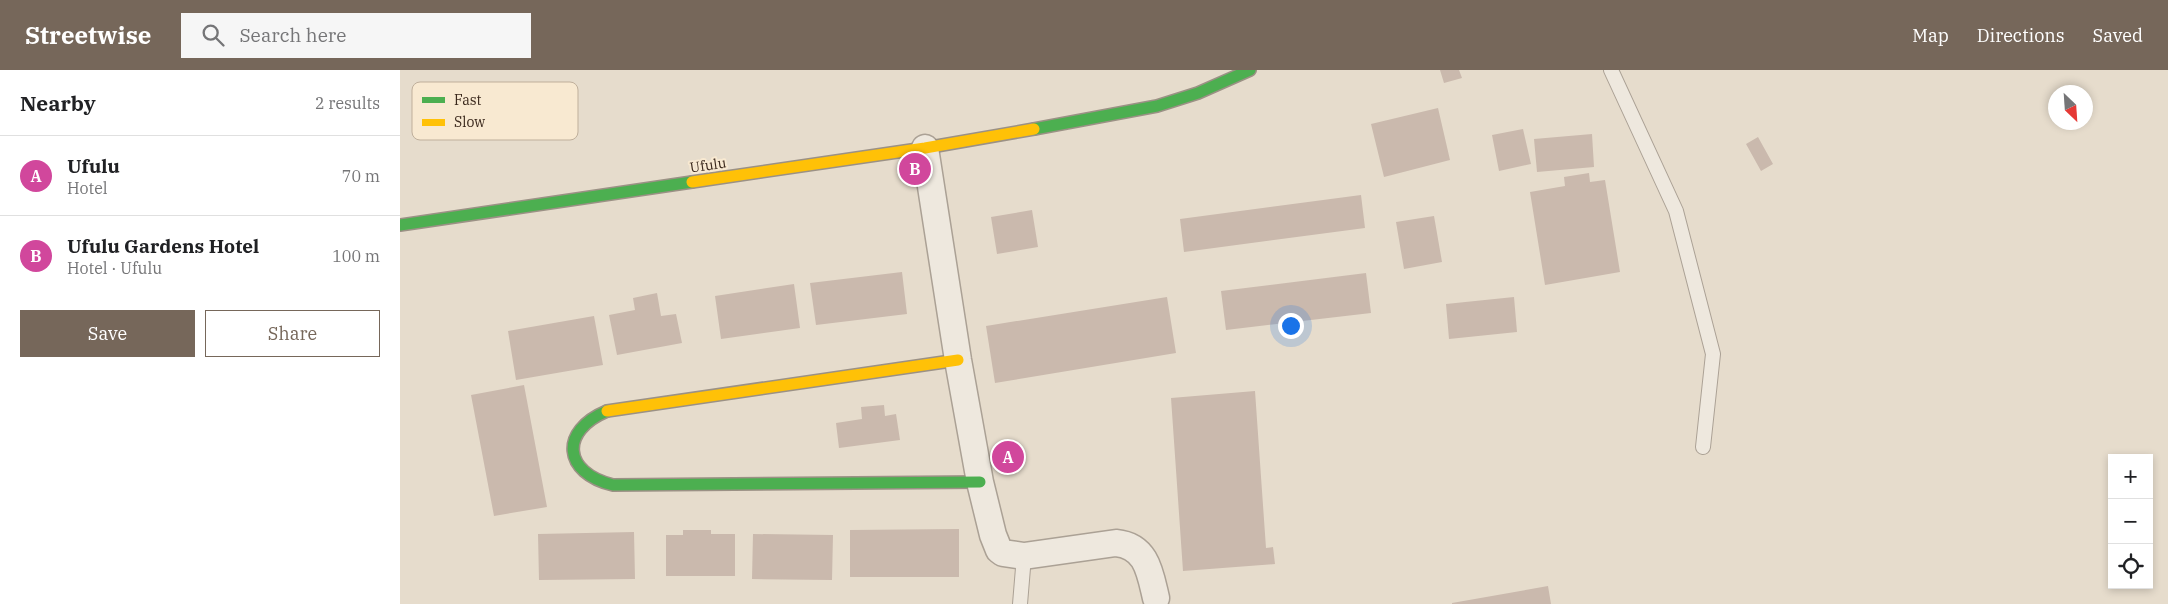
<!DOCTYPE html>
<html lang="en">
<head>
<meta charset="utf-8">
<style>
	:root { --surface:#fff; --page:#f6f6f6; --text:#202124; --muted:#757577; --line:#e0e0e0; --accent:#76675a }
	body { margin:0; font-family:"IBM Plex Serif",serif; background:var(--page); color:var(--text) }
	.controls { position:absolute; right:15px; bottom:15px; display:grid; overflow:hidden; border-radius:0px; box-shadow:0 2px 8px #0003 }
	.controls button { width:45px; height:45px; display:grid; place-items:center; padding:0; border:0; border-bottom:1px solid var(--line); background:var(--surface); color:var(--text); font:25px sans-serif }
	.compass { position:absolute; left:1648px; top:15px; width:45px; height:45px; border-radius:50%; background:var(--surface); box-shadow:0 2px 8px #0003; rotate:155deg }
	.you { position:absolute; left:890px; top:255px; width:18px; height:18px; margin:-12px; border:4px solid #fff; border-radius:50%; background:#1a73e8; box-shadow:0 0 0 8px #1a73e833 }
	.badge { display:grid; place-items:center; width:32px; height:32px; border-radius:50%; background:var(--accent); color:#fff; font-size:16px; font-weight:700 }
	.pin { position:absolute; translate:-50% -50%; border:2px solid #fff; box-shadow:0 1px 5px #0006 }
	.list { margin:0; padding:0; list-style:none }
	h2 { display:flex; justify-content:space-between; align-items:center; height:65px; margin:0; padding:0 20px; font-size:21px }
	h2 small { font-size:16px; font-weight:400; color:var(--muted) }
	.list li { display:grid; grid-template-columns:32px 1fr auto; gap:15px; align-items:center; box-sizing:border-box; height:80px; padding:0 20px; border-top:1px solid var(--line) }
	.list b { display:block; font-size:19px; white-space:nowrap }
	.list p { margin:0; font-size:16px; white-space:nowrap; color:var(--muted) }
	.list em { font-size:16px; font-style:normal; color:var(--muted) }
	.actions { display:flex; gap:10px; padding:15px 20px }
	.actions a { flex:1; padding:11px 0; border:1px solid var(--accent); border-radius:0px; text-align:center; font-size:18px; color:var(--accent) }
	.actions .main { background:var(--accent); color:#fff }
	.icon { flex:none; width:28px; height:28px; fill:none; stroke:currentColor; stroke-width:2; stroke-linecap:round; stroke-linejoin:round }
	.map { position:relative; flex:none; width:1768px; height:534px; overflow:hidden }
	header { display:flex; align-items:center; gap:30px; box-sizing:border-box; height:70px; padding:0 25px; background:var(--accent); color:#fff }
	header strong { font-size:24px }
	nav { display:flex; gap:28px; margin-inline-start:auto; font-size:18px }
	.search { width:350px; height:45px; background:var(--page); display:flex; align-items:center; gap:12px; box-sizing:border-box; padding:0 18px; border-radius:0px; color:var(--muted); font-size:19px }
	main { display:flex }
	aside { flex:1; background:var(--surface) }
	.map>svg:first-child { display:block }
</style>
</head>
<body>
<header>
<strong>Streetwise</strong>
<div class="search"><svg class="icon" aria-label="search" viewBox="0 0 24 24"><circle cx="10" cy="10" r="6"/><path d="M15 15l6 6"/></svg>Search here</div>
<nav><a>Map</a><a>Directions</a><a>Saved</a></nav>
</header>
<main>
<aside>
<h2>Nearby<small>2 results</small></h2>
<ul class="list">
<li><span class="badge" style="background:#d1479c">A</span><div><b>Ufulu</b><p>Hotel</p></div><em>70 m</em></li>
<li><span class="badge" style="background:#d1479c">B</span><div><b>Ufulu Gardens Hotel</b><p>Hotel · Ufulu</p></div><em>100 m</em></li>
</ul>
<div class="actions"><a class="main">Save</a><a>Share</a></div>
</aside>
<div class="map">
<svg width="1768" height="534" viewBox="0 0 1768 534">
	<rect width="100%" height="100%" fill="#e6dccc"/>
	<path fill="#cab9ad" d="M1040,0H1059L1062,8L1044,13Z
		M1038,38L1050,90L984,107L971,54Z
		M1123,59L1131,94L1099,101L1092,65Z
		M1192,64L1194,97L1137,102L1134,69Z
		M1358,67L1373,94L1361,101L1346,74Z
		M1189,103L1190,112L1205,110L1220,202L1145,215L1130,122L1165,116L1164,107Z
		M961,125L965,158L784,182L780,149Z
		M632,140L638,177L597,184L591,147Z
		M1034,146L1042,192L1004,199L996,152Z
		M502,202L507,244L416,255L410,213Z
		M966,203L971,243L826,260L821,221Z
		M394,214L400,258L321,269L315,226Z
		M257,223L261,246L276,244L282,273L217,285L209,245L235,240L233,228Z
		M767,227L776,283L595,313L586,256Z
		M1114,227L1117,262L1049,269L1046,234Z
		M194,246L203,295L116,310L108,261Z
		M124,315L147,437L94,446L71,325Z
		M855,321L866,478L873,477L875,494L783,501L771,328Z
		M484,335L485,346L496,344L500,370L439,378L436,353L462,349L461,337Z
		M559,459V507H450V460Z
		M283,460H311V464H335V506H266V465H283Z
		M234,462L235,509L139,510L138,464Z
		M353,464L433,465L432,510L352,509Z
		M1148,516L1151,534H1052V533Z"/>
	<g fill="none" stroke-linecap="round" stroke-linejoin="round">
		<defs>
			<path id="lane" d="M1211,0L1276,141L1313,284L1303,377
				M620,534L624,486"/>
			<path id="street" d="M525,78L558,290L580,412L593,465L599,480L603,483L624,486L716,473C747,476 750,503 756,528"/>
			<path id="fast" d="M634,59L757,36L798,23L850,0
				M0,155L292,112
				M207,341C159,361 163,403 213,415L580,412"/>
			<path id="slow" d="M292,112L525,78L634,59
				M207,341L558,290"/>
		</defs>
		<use href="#lane" stroke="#aba195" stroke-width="16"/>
		<use href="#street" stroke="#aba195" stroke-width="29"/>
		<use href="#fast" stroke="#9b9185" stroke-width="14"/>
		<use href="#slow" stroke="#9b9185" stroke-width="14"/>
		<use href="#lane" stroke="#eee8de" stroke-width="14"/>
		<use href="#street" stroke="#eee8de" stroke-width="26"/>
		<use href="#fast" stroke="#4caf50" stroke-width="11"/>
		<use href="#slow" stroke="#ffc107" stroke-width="11"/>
	</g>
	<g text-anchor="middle" stroke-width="4" stroke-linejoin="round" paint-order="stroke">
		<g font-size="14" fill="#3a281c" stroke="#f8e9d1">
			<text transform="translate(308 95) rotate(-8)" y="5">Ufulu</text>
		</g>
	</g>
	<rect x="12" y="12" width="166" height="58" rx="8" fill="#f8e9d1" stroke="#bfaf9b" stroke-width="1"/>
	<rect x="22" y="27" width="23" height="6" fill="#4caf50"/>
	<rect x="22" y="49" width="23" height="7" fill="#ffc107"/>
	<g font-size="14" fill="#3a281c">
		<text x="54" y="35">Fast</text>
		<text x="54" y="57">Slow</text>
	</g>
</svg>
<div class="controls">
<button>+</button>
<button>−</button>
<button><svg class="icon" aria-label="locate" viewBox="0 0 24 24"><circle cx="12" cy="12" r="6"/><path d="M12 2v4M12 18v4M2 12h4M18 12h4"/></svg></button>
</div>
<svg class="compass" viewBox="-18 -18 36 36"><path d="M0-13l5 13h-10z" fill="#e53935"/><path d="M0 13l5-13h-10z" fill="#757577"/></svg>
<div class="you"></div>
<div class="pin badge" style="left:608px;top:387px;background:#d1479c">A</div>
<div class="pin badge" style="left:515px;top:99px;background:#d1479c">B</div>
</div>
</main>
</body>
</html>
